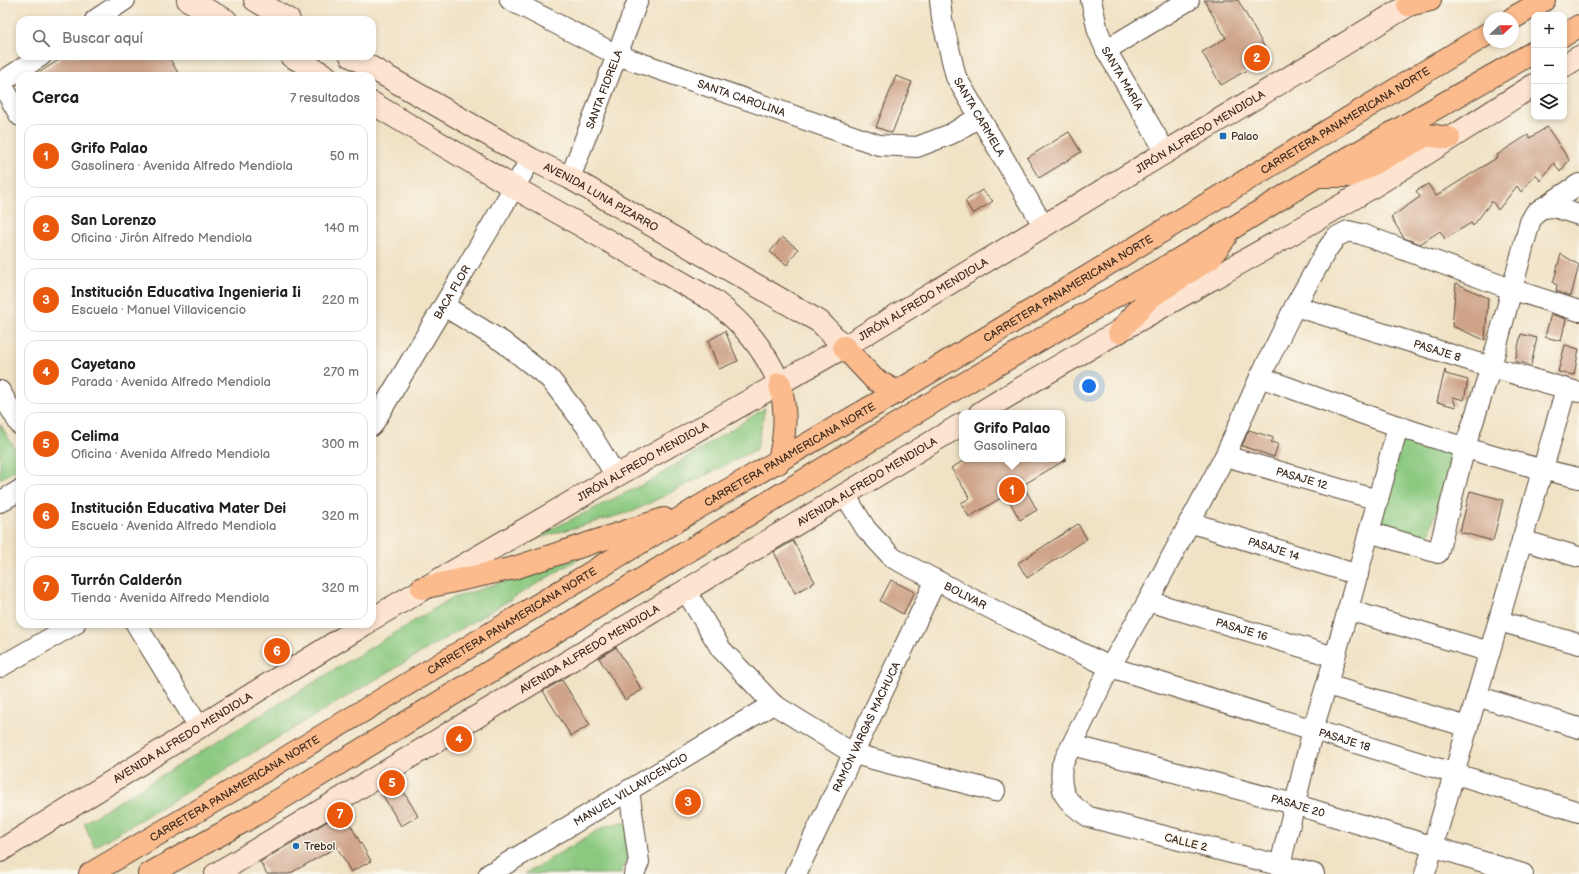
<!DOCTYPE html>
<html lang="es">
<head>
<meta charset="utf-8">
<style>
	:root { --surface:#fff; --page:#f2f2f2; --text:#202124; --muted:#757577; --line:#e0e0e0; --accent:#ea580c }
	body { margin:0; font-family:"Balsamiq Sans",sans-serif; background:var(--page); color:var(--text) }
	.controls { position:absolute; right:12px; top:12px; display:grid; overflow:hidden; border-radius:8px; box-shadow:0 2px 6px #0003 }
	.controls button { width:36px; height:36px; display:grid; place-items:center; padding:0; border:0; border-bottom:1px solid var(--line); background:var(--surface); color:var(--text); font:20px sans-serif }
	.compass { position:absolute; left:1483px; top:12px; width:36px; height:36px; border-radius:50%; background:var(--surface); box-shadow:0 2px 6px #0003; rotate:68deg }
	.you { position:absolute; left:1089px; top:386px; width:14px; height:14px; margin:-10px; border:3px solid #fff; border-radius:50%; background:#1a73e8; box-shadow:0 0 0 6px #1a73e833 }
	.badge { display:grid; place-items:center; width:26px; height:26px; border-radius:50%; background:var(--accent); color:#fff; font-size:13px; font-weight:700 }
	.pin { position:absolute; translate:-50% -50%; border:2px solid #fff; box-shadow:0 1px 4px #0006 }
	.popup { position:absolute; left:959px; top:410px; width:106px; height:52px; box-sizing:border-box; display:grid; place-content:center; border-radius:8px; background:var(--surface); filter:drop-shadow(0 1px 3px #0005); font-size:13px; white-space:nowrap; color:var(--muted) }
	.popup b { font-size:15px; color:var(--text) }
	.popup::after { content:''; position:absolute; left:50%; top:100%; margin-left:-8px; border:8px solid transparent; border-top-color:var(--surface) }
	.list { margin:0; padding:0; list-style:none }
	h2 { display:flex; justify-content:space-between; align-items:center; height:52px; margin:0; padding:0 16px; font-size:17px }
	h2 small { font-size:13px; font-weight:400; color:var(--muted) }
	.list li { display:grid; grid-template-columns:26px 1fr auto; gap:12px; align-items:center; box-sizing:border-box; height:64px; margin:0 8px 8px; padding:0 8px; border:1px solid var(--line); border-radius:12px }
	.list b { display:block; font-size:15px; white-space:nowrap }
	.list p { margin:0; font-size:13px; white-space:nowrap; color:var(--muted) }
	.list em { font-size:13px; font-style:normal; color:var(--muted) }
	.icon { flex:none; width:22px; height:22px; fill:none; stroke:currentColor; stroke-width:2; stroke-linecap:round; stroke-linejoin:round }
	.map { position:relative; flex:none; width:1579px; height:874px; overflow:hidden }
	.search { position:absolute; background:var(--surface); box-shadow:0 2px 6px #0003; left:16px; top:16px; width:360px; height:44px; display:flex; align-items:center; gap:10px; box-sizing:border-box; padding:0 14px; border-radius:12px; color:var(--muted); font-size:15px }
	.panel { position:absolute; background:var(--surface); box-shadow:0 2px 6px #0003; left:16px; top:72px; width:360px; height:556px; border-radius:12px }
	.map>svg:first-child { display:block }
</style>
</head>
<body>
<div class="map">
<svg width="1579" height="874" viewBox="0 0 1579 874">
	<rect width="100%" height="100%" fill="#fbf7ec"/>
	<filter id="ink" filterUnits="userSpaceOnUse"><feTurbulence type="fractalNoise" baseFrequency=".025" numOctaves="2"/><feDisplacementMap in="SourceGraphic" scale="8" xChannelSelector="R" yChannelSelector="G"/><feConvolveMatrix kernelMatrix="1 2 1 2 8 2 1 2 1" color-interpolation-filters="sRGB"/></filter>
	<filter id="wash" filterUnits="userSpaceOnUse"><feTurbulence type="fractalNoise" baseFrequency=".012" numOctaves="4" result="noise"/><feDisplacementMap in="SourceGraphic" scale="16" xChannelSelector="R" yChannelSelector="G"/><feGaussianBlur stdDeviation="0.9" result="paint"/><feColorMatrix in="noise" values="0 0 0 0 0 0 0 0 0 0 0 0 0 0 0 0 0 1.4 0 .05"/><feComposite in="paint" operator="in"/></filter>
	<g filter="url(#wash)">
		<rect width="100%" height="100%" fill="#f0e2c5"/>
		<path fill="#8bc980" stroke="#637a4f" d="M765,408L757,449L634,511L527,541L652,480Z
			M0,424L20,457V467L0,479Z
			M1403,436L1454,452L1428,538L1378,523Z
			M587,554L94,847L84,823L450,599Z
			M629,822L627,861L620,874H525L605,826Z"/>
		<g id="blocks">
			<path fill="#cea388" d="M1204,0H1238L1270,57L1221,85L1202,52L1226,38Z
				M65,56H168L180,76H34Z
				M896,76L912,82L892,133L876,127Z
				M1547,127L1569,160L1560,172L1554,163L1540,181L1536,174L1521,192L1517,186L1498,210L1492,201L1473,226L1471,223L1445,239L1440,231L1420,244L1404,238L1391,217L1420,197L1416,191L1428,184L1436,196L1498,157L1497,155L1509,147L1528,135L1530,138Z
				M1069,132L1081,152L1039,178L1027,158Z
				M982,190L993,201L973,214L965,201Z
				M782,237L798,249L787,265L770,252Z
				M1561,254L1579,265L1571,296L1556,291L1557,285L1553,283Z
				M1456,283L1488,298L1485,340L1452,326Z
				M1551,314L1566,319L1561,341L1545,337Z
				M725,331L738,361L719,369L708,341Z
				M1521,334L1537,338L1531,365L1515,361Z
				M1565,345L1579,349L1574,375L1558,372Z
				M1445,370L1446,374L1468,380L1464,400L1453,397L1456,407L1437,402Z
				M1249,430L1274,438L1271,442L1278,444L1274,457L1242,446Z
				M967,459H1067L1023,485L1037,510L1020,520L1006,495L969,517L961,503L970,498L951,468Z
				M1470,491L1503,500L1493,541L1460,532Z
				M1078,524L1087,539L1027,578L1018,563Z
				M793,541L815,582L795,593L774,552Z
				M891,580L915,592L903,614L880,601Z
				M616,647L642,690L625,700L599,658Z
				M562,680L590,725L571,736L543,691Z
				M399,784L418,816L401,826L382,794Z
				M343,812L371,861L351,872L337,847L289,874H267L260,862Z"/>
		</g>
	</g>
	<g filter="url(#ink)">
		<use href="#blocks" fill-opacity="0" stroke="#564637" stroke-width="1"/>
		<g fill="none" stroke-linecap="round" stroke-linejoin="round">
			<defs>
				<g id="street">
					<path id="s1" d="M510,0L617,55L879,145L917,147L951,134L979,117"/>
					<path id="s2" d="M940,0L942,19L956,77L1043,225"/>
					<path id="s3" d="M1091,0L1098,31L1106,50L1165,151"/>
					<path d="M95,20L125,0"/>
					<path d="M1106,50L1189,0"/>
					<path d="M0,83L41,56"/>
					<path d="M1,83L20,116"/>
					<path id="s4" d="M570,178L638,0"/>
					<path d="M1542,208L1554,207L1579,215"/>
					<path d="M444,306L503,342L550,379L586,426L616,476"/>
					<path id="s5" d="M1295,306L1491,367L1578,392"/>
					<path d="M1260,377C1365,415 1470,454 1579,478"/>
					<path d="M0,391L20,425"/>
					<path id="s6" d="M372,426L531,159"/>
					<path id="s7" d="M1225,456L1378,500"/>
					<path id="s8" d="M845,495L866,529L893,558L1013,620L1110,667L1579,812"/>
					<path d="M0,502L20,490"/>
					<path id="s9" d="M1189,522L1358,575"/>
					<path d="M1369,532L1438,553L1465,447L1491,367L1530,222L1535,213L1579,184"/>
					<path d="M1522,540L1579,557"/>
					<path d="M686,591L721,649L773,704L854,754L995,791"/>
					<path id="s10" d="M1148,601L1335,657"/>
					<path d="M1348,610L1490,652"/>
					<path d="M1499,621L1579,644"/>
					<path d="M136,624L199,727"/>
					<path d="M0,667L75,624"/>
					<path d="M1327,685L1468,727"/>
					<path d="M1477,696L1579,728"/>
					<path id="s11" d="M1072,745L1294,804L1523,874"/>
					<path d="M629,790L639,862L634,874"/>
					<path d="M1280,865L1313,729L1335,657L1398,426"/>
					<path id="s12" d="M489,874L773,704"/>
					<path id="s13" d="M796,874L936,580"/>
					<path d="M1314,874L1089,817C1065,802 1059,793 1062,765L1110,667L1148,601L1225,456L1260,377L1295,306L1326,251L1336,237L1348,231L1361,234L1511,289L1579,311"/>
					<path d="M1425,874L1566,389"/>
				</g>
				<g id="secondary">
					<path d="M188,0L226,20"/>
					<path d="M255,0L289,20"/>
					<path d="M291,56L326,76"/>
					<path id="s14" d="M351,56L531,159L570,178L820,322L844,347"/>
					<path d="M1564,66L1579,57"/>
					<path d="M372,103L515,188L714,301C744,324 764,349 780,384"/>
					<path d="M980,413C1100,339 1225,273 1347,202C1411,165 1472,124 1534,85"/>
					<path id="s15" d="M372,619L616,476L844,347L1417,0"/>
					<path id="s16" d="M0,851L365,624"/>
					<path id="s17" d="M216,874L962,424"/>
				</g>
				<g id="highway">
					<path d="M1408,5L1430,0"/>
					<path d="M1513,18L1544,0"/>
					<path d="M1564,35L1579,26"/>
					<path d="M1318,176H1350L1427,135L1449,138"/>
					<path d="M1119,332L1149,298L1209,259L1225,238"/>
					<path d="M844,347L874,379L897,392"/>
					<path d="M778,463C786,436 787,411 780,384"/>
					<path d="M422,588L514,568L664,519"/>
					<path id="s18" d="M90,874L223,796L699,507L897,392L1489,33"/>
					<path d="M149,874L246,820L943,396L1231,229L1317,176L1534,52"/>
				</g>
			</defs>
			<use href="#street" stroke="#564637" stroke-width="22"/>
			<use href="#secondary" stroke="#564637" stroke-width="24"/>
			<use href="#highway" stroke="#564637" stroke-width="24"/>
			<use href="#street" stroke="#fff" stroke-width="20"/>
			<use href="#secondary" stroke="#fde4d1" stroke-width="22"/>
			<use href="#highway" stroke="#fbbb8d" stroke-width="22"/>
		</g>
	</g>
	<g fill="#1f6fb2" stroke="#fbf7ec" stroke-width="1.5">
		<rect x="1219" y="132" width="8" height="8" rx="2"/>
		<circle cx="296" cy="846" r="4"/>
	</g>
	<g text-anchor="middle" stroke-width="3" stroke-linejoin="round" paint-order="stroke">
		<g font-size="11" fill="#3b2a1e" stroke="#fbf7ec">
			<text dy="4" stroke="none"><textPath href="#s3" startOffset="85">SANTA MARÍA</textPath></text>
			<text dy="4" stroke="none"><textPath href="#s4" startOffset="95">SANTA FIORELA</textPath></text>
			<text dy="4" stroke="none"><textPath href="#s1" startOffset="252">SANTA CAROLINA</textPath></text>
			<text dy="4" stroke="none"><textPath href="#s2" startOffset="125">SANTA CARMELA</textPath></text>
			<text dy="4" stroke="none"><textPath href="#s18" startOffset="1464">CARRETERA PANAMERICANA NORTE</textPath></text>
			<text dy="4" stroke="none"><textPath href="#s15" startOffset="961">JIRÓN ALFREDO MENDIOLA</textPath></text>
			<text dy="4" stroke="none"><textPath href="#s14" startOffset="287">AVENIDA LUNA PIZARRO</textPath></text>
			<text dy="4" stroke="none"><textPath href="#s18" startOffset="1140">CARRETERA PANAMERICANA NORTE</textPath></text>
			<text dy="4" stroke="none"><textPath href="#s6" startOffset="156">BACA FLOR</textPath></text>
			<text dy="4" stroke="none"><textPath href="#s15" startOffset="637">JIRÓN ALFREDO MENDIOLA</textPath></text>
			<text dy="4" stroke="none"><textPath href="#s5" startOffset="149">PASAJE 8</textPath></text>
			<text dy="4" stroke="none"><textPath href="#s18" startOffset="816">CARRETERA PANAMERICANA NORTE</textPath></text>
			<text dy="4" stroke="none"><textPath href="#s15" startOffset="313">JIRÓN ALFREDO MENDIOLA</textPath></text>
			<text dy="4" stroke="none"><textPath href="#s7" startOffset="80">PASAJE 12</textPath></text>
			<text dy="4" stroke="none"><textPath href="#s17" startOffset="760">AVENIDA ALFREDO MENDIOLA</textPath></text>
			<text dy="4" stroke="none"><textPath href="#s9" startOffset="89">PASAJE 14</textPath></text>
			<text dy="4" stroke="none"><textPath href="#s8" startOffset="161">BOLIVAR</textPath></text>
			<text dy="4" stroke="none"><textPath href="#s18" startOffset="492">CARRETERA PANAMERICANA NORTE</textPath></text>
			<text dy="4" stroke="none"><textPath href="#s10" startOffset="98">PASAJE 16</textPath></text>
			<text dy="4" stroke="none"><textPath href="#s17" startOffset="436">AVENIDA ALFREDO MENDIOLA</textPath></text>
			<text dy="4" stroke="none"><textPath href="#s13" startOffset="163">RAMÓN VARGAS MACHUCA</textPath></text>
			<text dy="4" stroke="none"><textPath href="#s16" startOffset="215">AVENIDA ALFREDO MENDIOLA</textPath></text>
			<text dy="4" stroke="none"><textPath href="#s8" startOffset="568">PASAJE 18</textPath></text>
			<text dy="4" stroke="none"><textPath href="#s18" startOffset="168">CARRETERA PANAMERICANA NORTE</textPath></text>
			<text dy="4" stroke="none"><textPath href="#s12" startOffset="165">MANUEL VILLAVICENCIO</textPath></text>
			<text dy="4" stroke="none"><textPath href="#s11" startOffset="234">PASAJE 20</textPath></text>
			<text transform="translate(1186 842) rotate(14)" y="4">CALLE 2</text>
		</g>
		<g font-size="11" fill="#3b2a1e" stroke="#fbf7ec" text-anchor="start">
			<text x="1231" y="140">Palao</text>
			<text x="304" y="850">Trebol</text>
		</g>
	</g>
</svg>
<div class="controls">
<button>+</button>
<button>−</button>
<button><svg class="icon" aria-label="layers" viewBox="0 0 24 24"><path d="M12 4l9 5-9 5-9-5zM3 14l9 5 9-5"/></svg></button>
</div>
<svg class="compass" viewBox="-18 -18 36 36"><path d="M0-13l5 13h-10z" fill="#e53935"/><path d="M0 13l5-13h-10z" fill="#757577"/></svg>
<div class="you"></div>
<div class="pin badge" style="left:1012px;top:490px">1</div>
<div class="popup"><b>Grifo Palao</b>Gasolinera</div>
<div class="pin badge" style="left:1257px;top:58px">2</div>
<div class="pin badge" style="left:688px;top:802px">3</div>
<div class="pin badge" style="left:459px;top:739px">4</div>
<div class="pin badge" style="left:392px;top:783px">5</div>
<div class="pin badge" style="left:277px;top:651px">6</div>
<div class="pin badge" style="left:340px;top:815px">7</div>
<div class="search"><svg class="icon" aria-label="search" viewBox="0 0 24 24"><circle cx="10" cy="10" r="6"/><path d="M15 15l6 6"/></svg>Buscar aquí</div>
<section class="panel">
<h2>Cerca<small>7 resultados</small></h2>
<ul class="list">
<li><span class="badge">1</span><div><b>Grifo Palao</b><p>Gasolinera · Avenida Alfredo Mendiola</p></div><em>50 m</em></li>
<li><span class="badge">2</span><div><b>San Lorenzo</b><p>Oficina · Jirón Alfredo Mendiola</p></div><em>140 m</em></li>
<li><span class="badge">3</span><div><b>Institución Educativa Ingenieria Ii</b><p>Escuela · Manuel Villavicencio</p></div><em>220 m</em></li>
<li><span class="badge">4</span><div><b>Cayetano</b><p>Parada · Avenida Alfredo Mendiola</p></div><em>270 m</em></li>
<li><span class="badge">5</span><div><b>Celima</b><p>Oficina · Avenida Alfredo Mendiola</p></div><em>300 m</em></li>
<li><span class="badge">6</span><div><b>Institución Educativa Mater Dei</b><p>Escuela · Avenida Alfredo Mendiola</p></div><em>320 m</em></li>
<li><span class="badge">7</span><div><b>Turrón Calderón</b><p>Tienda · Avenida Alfredo Mendiola</p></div><em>320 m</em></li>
</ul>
</section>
</div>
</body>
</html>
